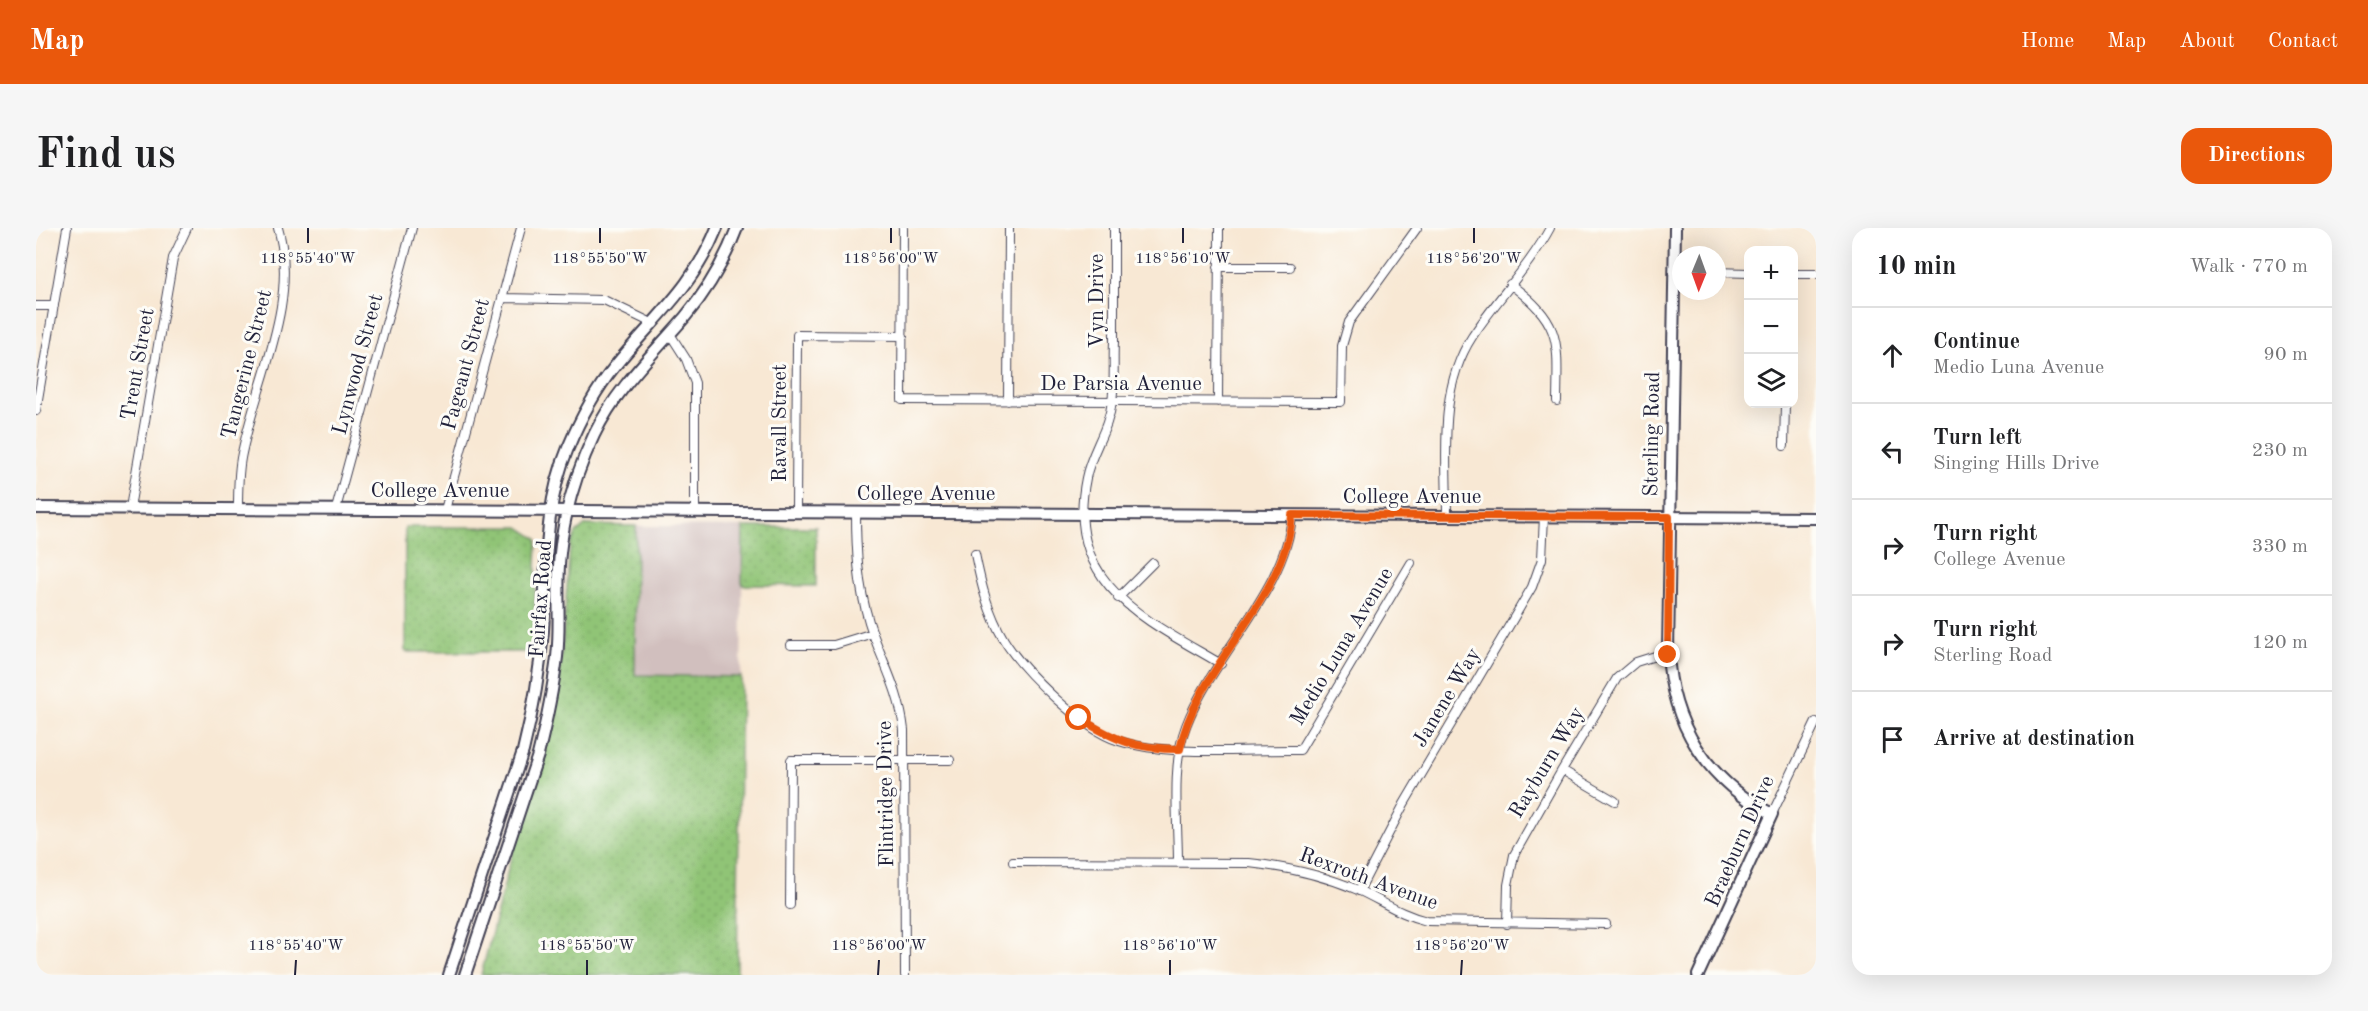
<!DOCTYPE html>
<html lang="en">
<head>
<meta charset="utf-8">
<style>
	:root { --surface:#fff; --page:#f6f6f6; --text:#202124; --muted:#757577; --line:#e0e0e0; --accent:#ea580c }
	body { margin:0; font-family:"Old Standard TT",serif; background:var(--page); color:var(--text) }
	.controls { position:absolute; right:18px; top:18px; display:grid; overflow:hidden; border-radius:12px; box-shadow:0 6px 24px #0002 }
	.controls button { width:54px; height:54px; display:grid; place-items:center; padding:0; border:0; border-bottom:2px solid var(--line); background:var(--surface); color:var(--text); font:30px sans-serif }
	.compass { position:absolute; left:1636px; top:18px; width:54px; height:54px; border-radius:50%; background:var(--surface); box-shadow:0 6px 24px #0002; rotate:181deg }
	.stop { position:absolute; width:18px; height:18px; margin:-14px; border:4px solid #ea580c; border-radius:50%; background:#fff }
	.stop.end { background:#ea580c; border-color:#fff; box-shadow:0 2px 6px #0008 }
	.list { margin:0; padding:0; list-style:none }
	h2 { display:flex; justify-content:space-between; align-items:center; height:78px; margin:0; padding:0 24px; font-size:26px }
	h2 small { font-size:20px; font-weight:400; color:var(--muted) }
	.list li { display:grid; grid-template-columns:39px 1fr auto; gap:18px; align-items:center; box-sizing:border-box; height:96px; padding:0 24px; border-top:2px solid var(--line) }
	.list b { display:block; font-size:22px; white-space:nowrap }
	.list p { margin:0; font-size:20px; white-space:nowrap; color:var(--muted) }
	.list em { font-size:20px; font-style:normal; color:var(--muted) }
	.icon { flex:none; width:33px; height:33px; fill:none; stroke:currentColor; stroke-width:2; stroke-linecap:round; stroke-linejoin:round }
	.map { position:relative; flex:none; width:1780px; height:747px; overflow:hidden; border-radius:18px }
	header { display:flex; align-items:center; gap:36px; box-sizing:border-box; height:84px; padding:0 30px; background:var(--accent); color:#fff }
	header strong { font-size:28px }
	nav { display:flex; gap:33px; margin-inline-start:auto; font-size:21px }
	.intro { display:flex; align-items:center; justify-content:space-between; box-sizing:border-box; height:144px; padding:0 36px }
	h1 { margin:0; font-size:42px }
	.button { padding:15px 27px; border-radius:18px; background:var(--accent); color:#fff; font-size:21px; font-weight:700 }
	main { display:flex; gap:36px; padding:0 36px }
	aside { flex:1; background:var(--surface); border-radius:18px; box-shadow:0 6px 24px #0002 }
	.map>svg:first-child { display:block }
</style>
</head>
<body>
<header>
<strong>Map</strong>
<nav><a>Home</a><a>Map</a><a>About</a><a>Contact</a></nav>
</header>
<div class="intro"><h1>Find us</h1><a class="button">Directions</a></div>
<main>
<div class="map">
<svg width="1780" height="747" viewBox="0 0 1780 747">
	<defs>
		<pattern id="grass-dots" width="8" height="8" patternUnits="userSpaceOnUse" patternTransform="scale(1.5)"><rect width="8" height="8" fill="#90c476"/><path d="M2 2h.1M6 6h.1" fill="none" stroke="#7ca867" stroke-width="1.8" stroke-linecap="round"/></pattern>
	</defs>
	<rect width="100%" height="100%" fill="#fdfcf7"/>
	<filter id="ink" filterUnits="userSpaceOnUse"><feTurbulence type="fractalNoise" baseFrequency=".0167" numOctaves="2"/><feDisplacementMap in="SourceGraphic" scale="12" xChannelSelector="R" yChannelSelector="G"/><feConvolveMatrix kernelMatrix="1 2 1 2 8 2 1 2 1" color-interpolation-filters="sRGB"/></filter>
	<filter id="wash" filterUnits="userSpaceOnUse"><feTurbulence type="fractalNoise" baseFrequency=".008" numOctaves="4" result="noise"/><feDisplacementMap in="SourceGraphic" scale="24" xChannelSelector="R" yChannelSelector="G"/><feGaussianBlur stdDeviation="1.35" result="paint"/><feColorMatrix in="noise" values="0 0 0 0 0 0 0 0 0 0 0 0 0 0 0 0 0 1.4 0 .05"/><feComposite in="paint" operator="in"/></filter>
	<g filter="url(#wash)">
		<rect width="100%" height="100%" fill="#f8e8d4"/>
		<path fill="#d1bfbe" d="M600,298L707,299L705,449L599,447Z"/>
		<path fill="url(#grass-dots)" stroke="#597358" stroke-width="1.5" d="M550,297L600,298L599,447L705,449L701,747H445L525,434L534,318L540,305Z
			M369,299H483L501,311L497,424H369Z
			M707,299H780V358L706,357Z"/>
	</g>
	<g filter="url(#ink)">
		<g fill="none" stroke-linecap="round" stroke-linejoin="round">
			<defs>
				<path id="street" d="M867,0L866,172L1305,174L1306,118L1313,94L1381,0
					M1078,0C1078,38 1078,76 1078,114C1077,134 1079,154 1076,173C1073,202 1055,223 1050,250C1028,357 1109,391 1185,436
					M1182,39H1254
					M1681,44L1712,45
					M1758,46H1780
					M1474,56C1526,95 1522,112 1521,173
					M466,70L568,72L618,96
					M0,78H18
					M634,106L650,131L659,155V283
					M972,173L973,0
					M1182,174L1183,0
					M0,183L31,0
					M1748,218L1749,176
					M94,280L137,30L151,0
					M202,281C202,264 202,247 205,230C219,156 264,75 242,0
					M300,281L376,0
					M409,282L485,0
					M760,284L761,107L867,108
					M820,284C820,322 822,357 833,394C845,433 863,459 868,502L869,747
					M1411,288C1411,228 1402,161 1436,109C1460,72 1493,39 1514,0
					M939,326C945,356 952,385 968,412C987,443 1048,503 1083,513C1135,529 1209,521 1264,522L1375,335
					M1082,370L1117,335
					M755,417H798L837,405
					M1526,542L1579,573
					M1736,586L1780,494
					M977,634L1213,635C1251,639 1287,647 1322,662C1346,673 1365,687 1391,693L1570,696
					M1142,634C1142,593 1135,536 1150,498C1176,428 1251,361 1256,287
					M1323,663L1368,576L1496,359L1506,331L1508,288
					M754,677L755,532H914
					M1471,696L1472,657L1478,627L1526,542L1581,450L1600,434L1632,424"/>
				<path id="secondary" d="M1639,0L1632,424C1635,496 1671,553 1736,586L1662,747
					M0,280L1780,290
					M413,747L487,523C497,483 504,444 507,403C511,340 507,280 532,220C544,191 559,163 579,138C618,90 657,60 681,0
					M429,747L502,527C510,495 517,462 521,429C525,395 520,359 524,325C528,286 541,243 558,207C580,161 615,128 649,89C671,63 689,32 701,0"/>
			</defs>
			<use href="#street" stroke="#424052" stroke-width="10"/>
			<use href="#secondary" stroke="#424052" stroke-width="14"/>
			<use href="#street" stroke="#fff" stroke-width="8"/>
			<use href="#secondary" stroke="#fff" stroke-width="10"/>
		</g>
	</g>
	<g fill="none" stroke-linecap="round" stroke-linejoin="round" filter="url(#ink)">
		<path stroke="#ea580c" stroke-width="8" d="M1043,490C1081,513 1099,521 1144,521C1160,439 1250,371 1256,287L1633,289L1632,427"/>
	</g>
	<path fill="none" stroke="#22223b" stroke-width="2" d="M272,15V0M564,15V0M855,15V0M1147,15V0M1438,15V0M259,747L260,732M551,747V732M842,747L843,732M1134,747V732M1425,747L1426,732"/>
	<g text-anchor="middle" stroke-width="6" stroke-linejoin="round" paint-order="stroke">
		<g font-size="21" fill="#22223b" stroke="#fdfcf7">
			<text transform="translate(1060 73) rotate(-90)" y="7">Vyn Drive</text>
			<text transform="translate(101 136) rotate(-80)" y="7">Trent Street</text>
			<text transform="translate(210 136) rotate(-76)" y="7">Tangerine Street</text>
			<text transform="translate(321 136) rotate(-75)" y="7">Lynwood Street</text>
			<text transform="translate(429 136) rotate(-75)" y="7">Pageant Street</text>
			<text x="1085" y="162">De Parsia Avenue</text>
			<text transform="translate(743 195) rotate(-90)" y="7">Ravall Street</text>
			<text transform="translate(1615 206) rotate(-89)" y="7">Sterling Road</text>
			<text x="404" y="269">College Avenue</text>
			<text x="890" y="272">College Avenue</text>
			<text x="1376" y="275">College Avenue</text>
			<text transform="translate(504 371) rotate(-86)" y="7">Fairfax Road</text>
			<text transform="translate(1305 418) rotate(-59)" y="7">Medio Luna Avenue</text>
			<text transform="translate(1410 469) rotate(-59)" y="7">Janene Way</text>
			<text transform="translate(1510 534) rotate(-59)" y="7">Rayburn Way</text>
			<text transform="translate(849 566) rotate(-91)" y="7">Flintridge Drive</text>
			<text transform="translate(1703 613) rotate(-66)" y="7">Braeburn Drive</text>
			<text transform="translate(1333 650) rotate(20)" y="7">Rexroth Avenue</text>
		</g>
	</g>
	<g font-size="15" text-anchor="middle" fill="#22223b" stroke="#fdfcf7" stroke-width="6" stroke-linejoin="round" paint-order="stroke">
		<text x="272" y="35">118°55'40"W</text>
		<text x="564" y="35">118°55'50"W</text>
		<text x="855" y="35">118°56'00"W</text>
		<text x="1147" y="35">118°56'10"W</text>
		<text x="1438" y="35">118°56'20"W</text>
		<text x="260" y="722">118°55'40"W</text>
		<text x="551" y="722">118°55'50"W</text>
		<text x="843" y="722">118°56'00"W</text>
		<text x="1134" y="722">118°56'10"W</text>
		<text x="1426" y="722">118°56'20"W</text>
	</g>
</svg>
<div class="controls">
<button>+</button>
<button>−</button>
<button><svg class="icon" aria-label="layers" viewBox="0 0 24 24"><path d="M12 4l9 5-9 5-9-5zM3 14l9 5 9-5"/></svg></button>
</div>
<svg class="compass" viewBox="-18 -18 36 36"><path d="M0-13l5 13h-10z" fill="#e53935"/><path d="M0 13l5-13h-10z" fill="#757577"/></svg>
<div class="stop" style="left:1043px;top:490px"></div>
<div class="stop end" style="left:1632px;top:427px"></div>
</div>
<aside>
<h2>10 min<small>Walk · 770 m</small></h2>
<ul class="list">
<li><svg class="icon" aria-label="ahead" viewBox="0 0 24 24"><path d="M12 20V5M6 11l6-6 6 6"/></svg><div><b>Continue</b><p>Medio Luna Avenue</p></div><em>90 m</em></li>
<li><svg class="icon" aria-label="left" viewBox="0 0 24 24"><path d="M17 20v-9H6M10 6l-5 5 5 5"/></svg><div><b>Turn left</b><p>Singing Hills Drive</p></div><em>230 m</em></li>
<li><svg class="icon" aria-label="right" viewBox="0 0 24 24"><path d="M7 20v-9h11M14 6l5 5-5 5"/></svg><div><b>Turn right</b><p>College Avenue</p></div><em>330 m</em></li>
<li><svg class="icon" aria-label="right" viewBox="0 0 24 24"><path d="M7 20v-9h11M14 6l5 5-5 5"/></svg><div><b>Turn right</b><p>Sterling Road</p></div><em>120 m</em></li>
<li><svg class="icon" aria-label="arrive" viewBox="0 0 24 24"><path d="M6 21V4h12l-3 4 3 4H6"/></svg><div><b>Arrive at destination</b></div></li>
</ul>
</aside>
</main>
</body>
</html>
